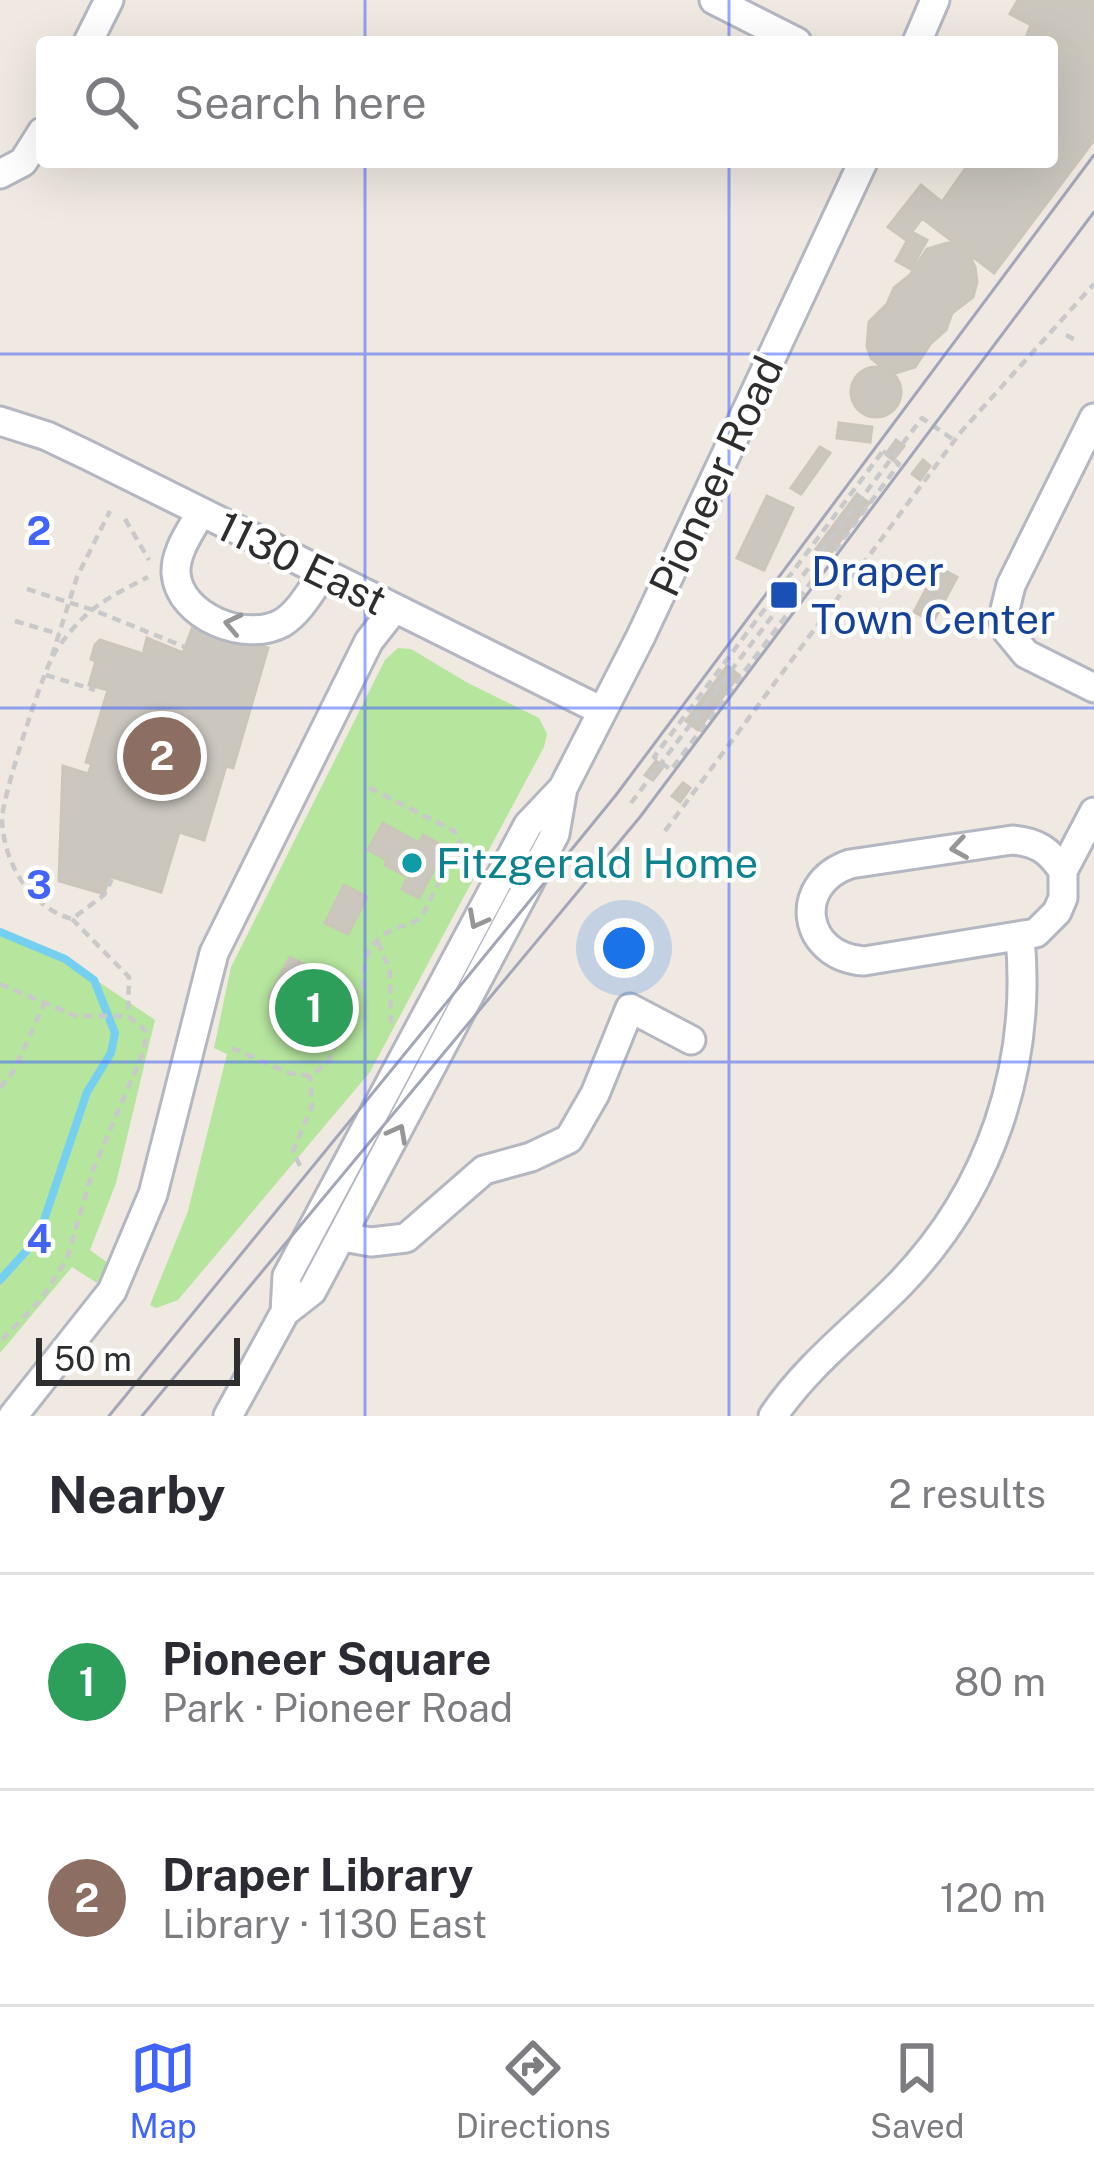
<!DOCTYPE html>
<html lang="en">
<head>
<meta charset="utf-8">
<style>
	:root { --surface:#fff; --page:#f7f7f7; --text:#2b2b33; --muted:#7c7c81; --line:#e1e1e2; --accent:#4264fb }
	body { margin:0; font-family:"Public Sans",sans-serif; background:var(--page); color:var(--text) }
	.scale { position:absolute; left:36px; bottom:30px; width:204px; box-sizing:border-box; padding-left:12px; border:6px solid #2e2e2e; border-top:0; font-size:33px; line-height:42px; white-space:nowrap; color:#2e2e2e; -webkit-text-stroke:9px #fff; paint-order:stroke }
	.you { position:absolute; left:624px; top:948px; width:42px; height:42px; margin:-30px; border:9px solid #fff; border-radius:50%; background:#1a73e8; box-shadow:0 0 0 18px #1a73e833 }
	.badge { display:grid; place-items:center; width:78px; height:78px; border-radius:50%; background:var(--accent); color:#fff; font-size:39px; font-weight:700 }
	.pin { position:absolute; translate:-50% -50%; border:6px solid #fff; box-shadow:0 3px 12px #0006 }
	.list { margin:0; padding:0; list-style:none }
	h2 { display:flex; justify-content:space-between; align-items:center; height:156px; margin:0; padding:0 48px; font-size:51px }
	h2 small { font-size:39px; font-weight:400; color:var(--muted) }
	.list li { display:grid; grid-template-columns:78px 1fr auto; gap:36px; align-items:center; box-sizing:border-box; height:216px; padding:0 48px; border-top:3px solid var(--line) }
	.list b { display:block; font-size:45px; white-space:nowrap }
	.list p { margin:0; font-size:39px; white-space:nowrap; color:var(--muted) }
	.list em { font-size:39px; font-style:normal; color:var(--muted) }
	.icon { flex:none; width:66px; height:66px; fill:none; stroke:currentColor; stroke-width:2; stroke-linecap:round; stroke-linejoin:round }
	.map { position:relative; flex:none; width:1094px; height:1416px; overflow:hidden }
	.search { position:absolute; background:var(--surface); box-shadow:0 12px 48px #0002; left:36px; right:36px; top:36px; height:132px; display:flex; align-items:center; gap:30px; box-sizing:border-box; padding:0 42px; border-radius:12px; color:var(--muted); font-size:45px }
	.sheet { height:588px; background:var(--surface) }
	nav { display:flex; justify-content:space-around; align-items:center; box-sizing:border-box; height:168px; border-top:3px solid var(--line); background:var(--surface); font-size:33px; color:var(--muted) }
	nav a { display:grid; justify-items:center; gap:6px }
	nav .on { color:var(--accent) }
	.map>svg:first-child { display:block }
</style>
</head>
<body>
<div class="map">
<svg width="1094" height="1416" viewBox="0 0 1094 1416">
	<rect width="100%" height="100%" fill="#efe9e1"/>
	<path fill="#b6e59e" d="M398,648L411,649L468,683L539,718L547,734L544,747L370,1072L178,1300L156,1308L150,1305L188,1211L224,1066L227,1054L214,1048L231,967L385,660Z
		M0,930L65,959L155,1020L116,1183L90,1250L108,1263L97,1283L72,1267L0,1353Z"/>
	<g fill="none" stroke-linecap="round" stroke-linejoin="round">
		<path stroke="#75cff0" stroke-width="8" d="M0,932L65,959L94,980L115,1033L111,1053L87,1092L38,1238L0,1280"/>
	</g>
	<path fill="#cbc7bf" stroke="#cbc5ba" stroke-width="3" d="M1018,0H1094V57L1010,14Z
		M1031,25L1094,58V140L994,273L922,218L906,240L888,227L921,185L942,202L970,162H1052V42H1024Z
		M912,232L927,240L911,269L896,261Z
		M947,243L957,244L968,253L975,267L977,282L973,297L952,313L946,330L931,343L915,367L896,373L882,367L871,358L867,346L869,322L887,304L894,288L910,275L927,249Z
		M851 392a25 25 0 1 1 50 0a25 25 0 1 1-50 0Z
		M839,423L872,427L870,442L837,438Z
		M896,440L904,446L893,460L886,454Z
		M820,447L830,453L801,494L791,488Z
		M923,460L930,466L920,480L912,474Z
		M857,494L869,503L827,558L816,549Z
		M767,496L793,508L764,570L737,558Z
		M938,567L957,577L933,622L914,612Z
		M205,628L268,648L233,768L226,766L204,840L179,832L161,892L109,876L104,894L59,881L63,766L88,774L92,764L86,762L108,690L89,685L96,661L91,659L95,645L100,640L143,654L147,638L183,653L192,629L203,633Z
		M727,666L739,675L698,730L686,721Z
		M656,761L663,767L653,780L645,775Z
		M683,783L690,788L680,802L672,796Z
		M383,823L419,843L423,835L446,847L419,898L402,889L408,877L385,865L387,860L368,850Z
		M344,885L367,897L348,934L325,923Z
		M290,957L357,992L335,1033L269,997Z"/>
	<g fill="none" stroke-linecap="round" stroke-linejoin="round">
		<defs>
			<path id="minor" d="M714,0L797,42
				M88,42L109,0
				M917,42L935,0
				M0,174L23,162L42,132
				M1094,418L1011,585L1003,618L1007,631L1026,654L1094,688
				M0,421L47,436L89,456L602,711
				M201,512C191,531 175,551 176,573C179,617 246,643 282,623C300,612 312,589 324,572
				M1063,871C1049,850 1037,842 1012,840L850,864C791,884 802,957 864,961L1036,933L1057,912L1063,898V871L1094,812
				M343,1237L371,1242L406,1238L484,1170L531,1157L569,1139L595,1094L630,1008L691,1040
				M285,1312L287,1276L528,825L563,788L641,636L863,162
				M13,1416L112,1291L153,1194L214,953L369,641L395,608
				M228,1416L285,1312L312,1291L555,834L563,788
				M773,1416C808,1364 857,1328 901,1283C991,1189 1032,1066 1020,937"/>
		</defs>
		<use href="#minor" stroke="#b4b7c1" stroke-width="33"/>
		<path stroke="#c9c9c9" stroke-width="4.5" stroke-dasharray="9 6" stroke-linecap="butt" d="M1066,335L1079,342
			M883,451L899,464L671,770L654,757Z
			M125,519L149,560
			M27,589L93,610L185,647
			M15,621L59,634
			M52,656L77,577L110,511
			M46,675L95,690
			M631,803L922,418L954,440
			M665,831L960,433L1094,284
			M108,880L111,881L104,895L72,919C30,907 4,864 2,820C1,801 40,681 51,660C56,648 69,633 78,623C97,602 123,590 148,577
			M72,919L129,977L128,1016
			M378,942L390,971L391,1023
			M0,984L76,1016H128L145,1030V1048L93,1170L67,1259L42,1298L0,1342
			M364,988C362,961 367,941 394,929C406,924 412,926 422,916L460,841L454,831L368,787
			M232,1048L289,1073L310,1076L327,1064L347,1021
			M0,1088L13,1072L44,1005
			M300,1166L293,1151L312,1106L310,1076"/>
		<use href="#minor" stroke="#fff" stroke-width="27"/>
		<path stroke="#a3a6b8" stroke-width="3" d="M109,1416L616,795L1094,155
			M142,1416L640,817L1094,212"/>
	</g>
	<defs><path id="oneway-chevron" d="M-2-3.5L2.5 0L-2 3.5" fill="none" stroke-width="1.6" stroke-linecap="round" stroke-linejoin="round" transform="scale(3)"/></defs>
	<g stroke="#969696">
		<use href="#oneway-chevron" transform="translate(233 624) rotate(-168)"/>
		<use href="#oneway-chevron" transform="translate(959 848) rotate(171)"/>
		<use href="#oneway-chevron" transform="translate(477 920) rotate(118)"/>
		<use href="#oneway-chevron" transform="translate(398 1133) rotate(-62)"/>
	</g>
	<path fill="none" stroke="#4264fb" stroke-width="3" stroke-opacity="0.55" d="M365,0V42M729,0V42M365,162V1416M729,162V1416M0,354H1094M0,708H1094M0,1062H1094"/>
	<rect fill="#1a4fb4" stroke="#fff" stroke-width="4.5" x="769" y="580" width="30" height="30" rx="6"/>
	<circle fill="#0f9aa8" stroke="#fff" stroke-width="4.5" cx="412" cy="863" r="12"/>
	<g text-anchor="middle" stroke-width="9" stroke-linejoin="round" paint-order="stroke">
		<g font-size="42" fill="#2e2e2e" stroke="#fff">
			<text transform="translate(716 476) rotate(-65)" y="15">Pioneer Road</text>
			<text transform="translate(302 563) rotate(26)" y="15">1130 East</text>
		</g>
		<g font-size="42" fill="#164399" stroke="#fff" text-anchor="start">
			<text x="811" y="586">Draper<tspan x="811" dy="48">Town Center</tspan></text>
		</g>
		<g font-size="42" fill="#0d838f" stroke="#fff" text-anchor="start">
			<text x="436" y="878">Fitzgerald Home</text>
		</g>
	</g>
	<g font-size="39" text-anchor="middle" font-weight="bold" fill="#4264fb" stroke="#fff" stroke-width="9" stroke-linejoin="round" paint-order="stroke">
		<text x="39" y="545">2</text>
		<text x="39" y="899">3</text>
		<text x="39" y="1253">4</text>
	</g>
</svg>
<div class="scale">50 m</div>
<div class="you"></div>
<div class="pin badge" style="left:314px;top:1008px;background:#2e9e5b">1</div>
<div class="pin badge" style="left:162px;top:756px;background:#8d6e63">2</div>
<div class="search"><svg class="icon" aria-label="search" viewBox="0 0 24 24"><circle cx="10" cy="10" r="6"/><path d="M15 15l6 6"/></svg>Search here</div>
</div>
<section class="sheet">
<h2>Nearby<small>2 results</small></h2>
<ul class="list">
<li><span class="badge" style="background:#2e9e5b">1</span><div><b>Pioneer Square</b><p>Park · Pioneer Road</p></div><em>80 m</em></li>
<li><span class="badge" style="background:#8d6e63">2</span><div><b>Draper Library</b><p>Library · 1130 East</p></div><em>120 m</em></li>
</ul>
</section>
<nav>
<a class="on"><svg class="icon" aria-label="map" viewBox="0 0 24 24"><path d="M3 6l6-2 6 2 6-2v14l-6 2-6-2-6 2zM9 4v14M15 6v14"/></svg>Map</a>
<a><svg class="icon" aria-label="directions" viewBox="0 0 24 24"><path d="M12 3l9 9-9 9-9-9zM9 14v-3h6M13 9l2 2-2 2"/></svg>Directions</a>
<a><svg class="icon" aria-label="saved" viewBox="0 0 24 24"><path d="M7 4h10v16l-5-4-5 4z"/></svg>Saved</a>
</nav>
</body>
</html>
